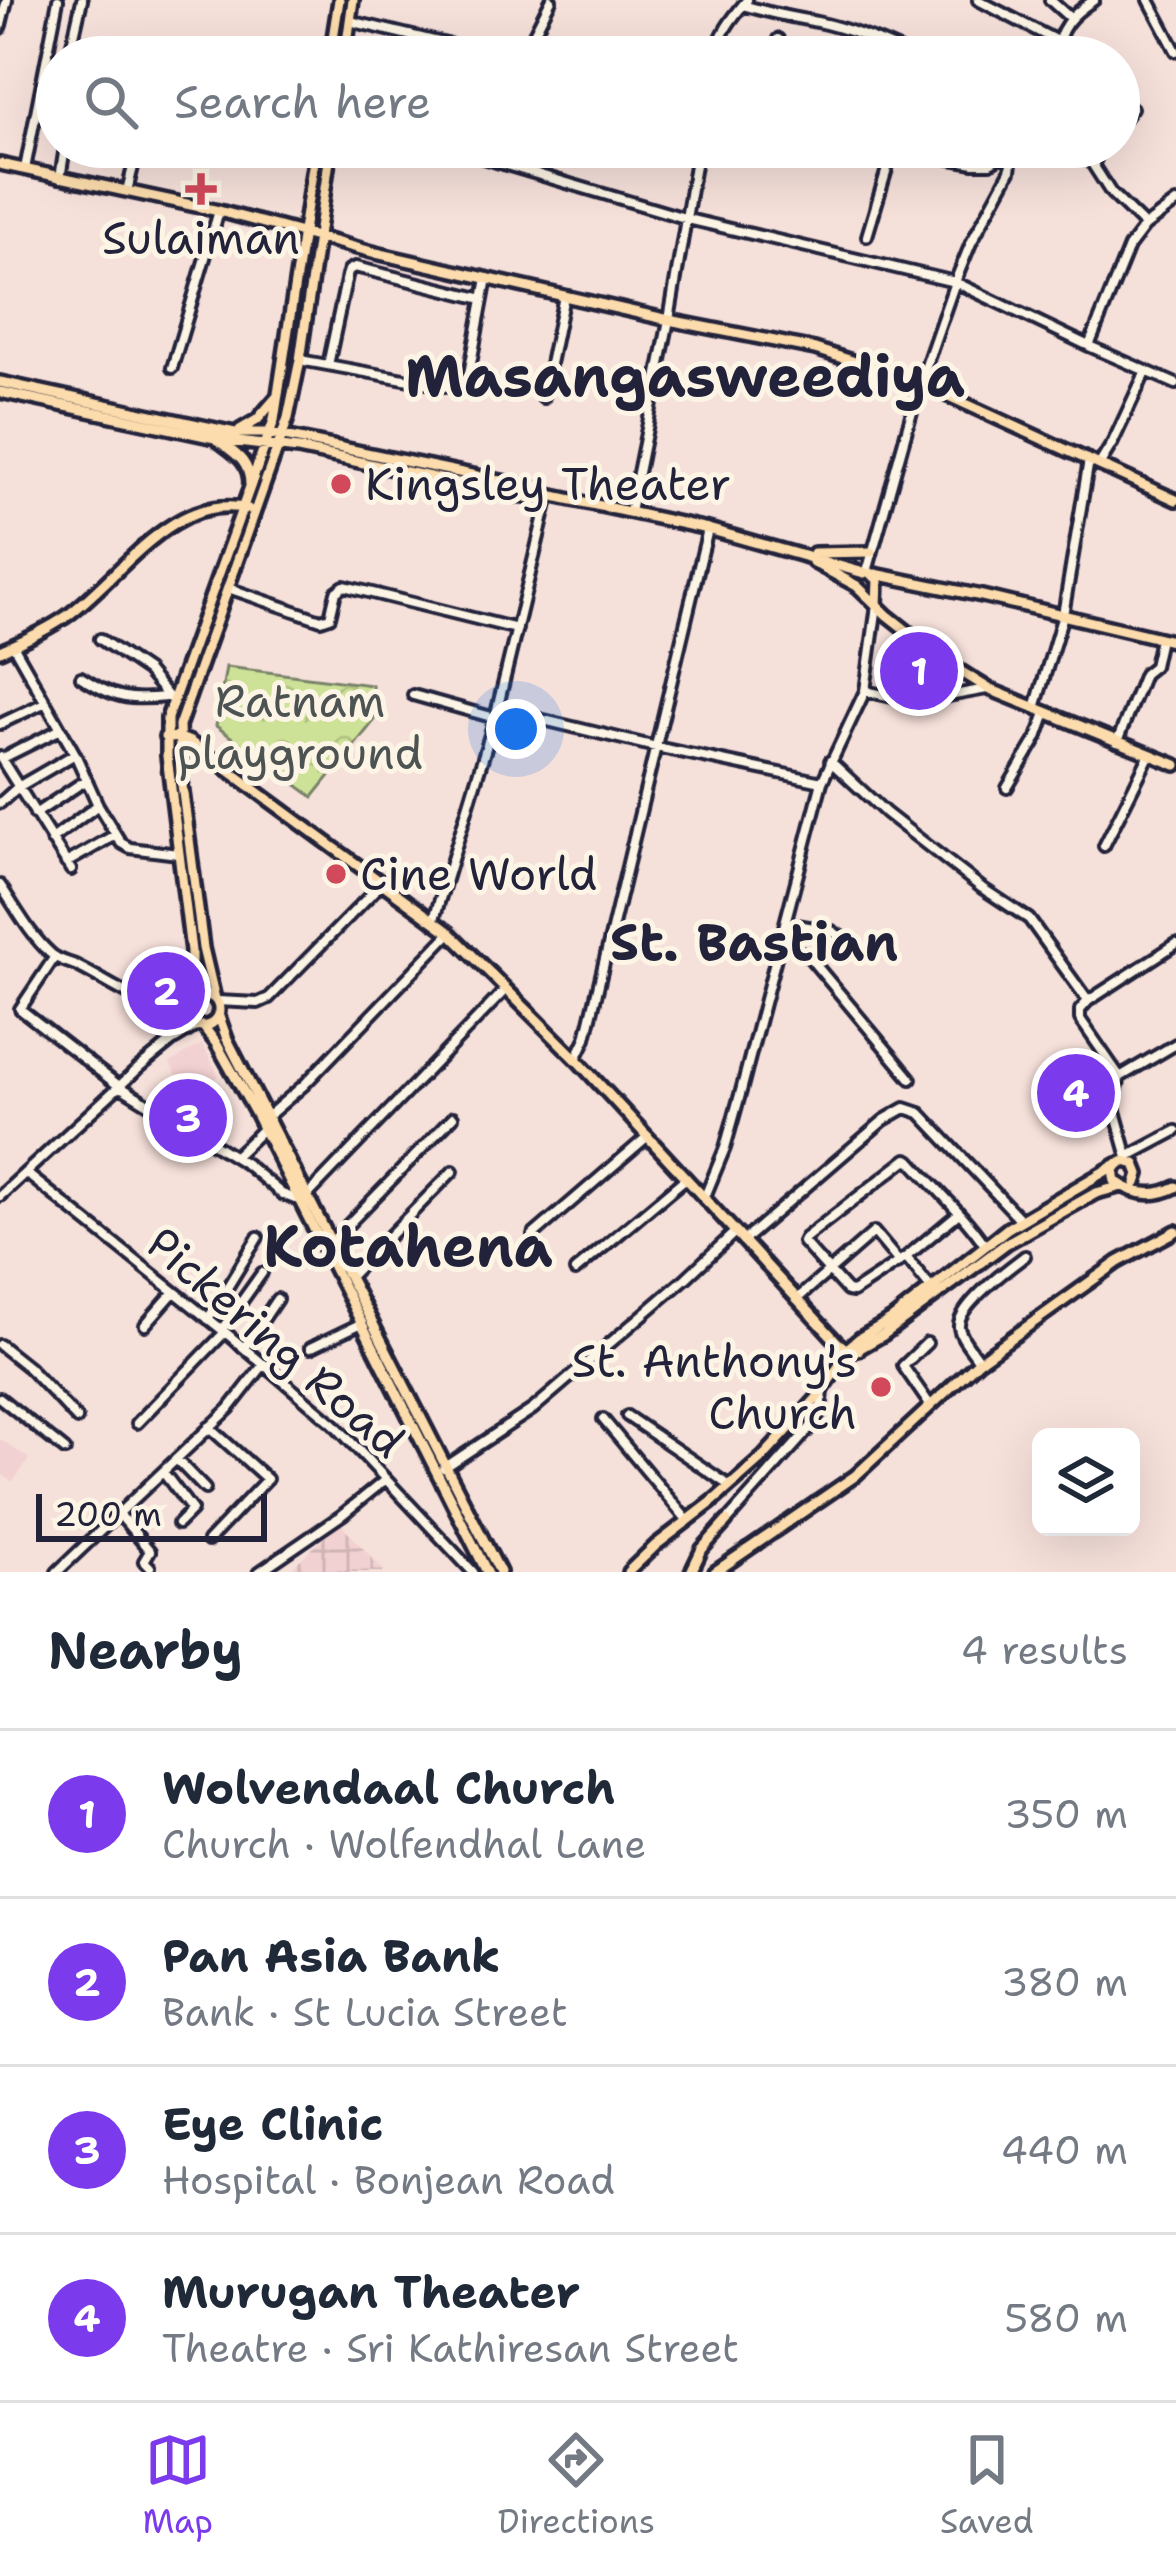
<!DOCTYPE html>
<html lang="en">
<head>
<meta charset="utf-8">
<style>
	:root { --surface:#fff; --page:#f6f6f7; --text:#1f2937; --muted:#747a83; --line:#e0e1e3; --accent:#7c3aed }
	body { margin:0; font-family:"Shantell Sans",sans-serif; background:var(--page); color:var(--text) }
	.controls { position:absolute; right:36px; bottom:36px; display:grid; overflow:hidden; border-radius:18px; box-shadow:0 12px 48px #0002 }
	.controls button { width:108px; height:108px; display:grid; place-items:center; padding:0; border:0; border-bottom:3px solid var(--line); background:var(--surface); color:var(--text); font:60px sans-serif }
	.scale { position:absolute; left:36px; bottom:30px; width:231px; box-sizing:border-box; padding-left:12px; border:6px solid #22223b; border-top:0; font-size:33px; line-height:42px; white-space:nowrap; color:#22223b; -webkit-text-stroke:9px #fcf5e5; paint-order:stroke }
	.you { position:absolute; left:516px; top:729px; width:42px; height:42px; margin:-30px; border:9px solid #fff; border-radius:50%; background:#1a73e8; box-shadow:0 0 0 18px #1a73e833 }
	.badge { display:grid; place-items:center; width:78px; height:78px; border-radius:50%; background:var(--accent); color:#fff; font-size:39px; font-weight:700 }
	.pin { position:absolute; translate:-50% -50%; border:6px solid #fff; box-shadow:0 3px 12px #0006 }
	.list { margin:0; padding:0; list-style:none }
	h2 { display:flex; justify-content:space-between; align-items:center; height:156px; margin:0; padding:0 48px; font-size:51px }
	h2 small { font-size:39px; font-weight:400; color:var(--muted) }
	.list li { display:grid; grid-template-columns:78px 1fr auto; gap:36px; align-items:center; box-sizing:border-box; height:168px; padding:0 48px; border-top:3px solid var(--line) }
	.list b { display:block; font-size:45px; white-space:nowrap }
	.list p { margin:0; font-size:39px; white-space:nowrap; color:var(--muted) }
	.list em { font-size:39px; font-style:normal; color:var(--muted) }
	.icon { flex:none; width:66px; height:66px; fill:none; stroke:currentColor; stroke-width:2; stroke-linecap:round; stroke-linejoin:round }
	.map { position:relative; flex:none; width:1176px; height:1572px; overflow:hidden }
	.search { position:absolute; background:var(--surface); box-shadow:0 12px 48px #0002; left:36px; right:36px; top:36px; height:132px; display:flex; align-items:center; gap:30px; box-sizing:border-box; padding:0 42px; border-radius:66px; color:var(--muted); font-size:45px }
	.sheet { height:828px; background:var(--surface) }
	nav { display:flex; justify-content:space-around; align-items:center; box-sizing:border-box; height:168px; border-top:3px solid var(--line); background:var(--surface); font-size:33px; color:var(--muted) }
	nav a { display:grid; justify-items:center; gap:6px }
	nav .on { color:var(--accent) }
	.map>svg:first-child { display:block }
</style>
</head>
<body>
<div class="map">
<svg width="1176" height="1572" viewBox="0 0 1176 1572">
	<defs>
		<pattern id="industrial-grid" width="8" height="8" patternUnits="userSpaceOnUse" patternTransform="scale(3)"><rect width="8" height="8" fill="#f2d1d2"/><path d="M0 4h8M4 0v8" fill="none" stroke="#cfb3b5"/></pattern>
		<pattern id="forest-crowns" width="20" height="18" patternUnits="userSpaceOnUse" patternTransform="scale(3)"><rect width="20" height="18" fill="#cee297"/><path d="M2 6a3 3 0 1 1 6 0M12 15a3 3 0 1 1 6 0" fill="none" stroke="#b1c283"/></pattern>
	</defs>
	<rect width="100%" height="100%" fill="#f6e0da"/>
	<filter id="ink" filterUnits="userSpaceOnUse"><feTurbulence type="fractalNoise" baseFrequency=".00833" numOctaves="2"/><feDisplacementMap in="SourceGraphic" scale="24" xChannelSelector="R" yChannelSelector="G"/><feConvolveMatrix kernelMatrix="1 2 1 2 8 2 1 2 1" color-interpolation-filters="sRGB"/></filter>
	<g filter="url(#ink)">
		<path fill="#f2d1d2" d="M202,1044L219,1076L204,1086L227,1125L211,1135L170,1063Z
			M0,1439L29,1459L13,1482L0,1473Z"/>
		<path fill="url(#industrial-grid)" d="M340,1523L385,1572H287Z"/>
		<path fill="url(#forest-crowns)" stroke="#788269" stroke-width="3" d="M226,667L372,685L374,721L313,797L216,726Z"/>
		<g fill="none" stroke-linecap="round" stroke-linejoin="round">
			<defs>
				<path id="minor" d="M978,0L1057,41
					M1050,0L1070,18
					M1149,0L1176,51
					M743,5C768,13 791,17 817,22C851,29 884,43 915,57
					M350,21L501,57
					M0,29L7,0
					M69,57L82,0
					M522,57L551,0
					M715,57C719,34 732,18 747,0
					M773,57L778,39
					M1056,57C1058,28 1071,15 1094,0
					M57,112L54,124L57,130
					M1119,125L1132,108
					M446,147L688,219L955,282L1089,346L1176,384
					M883,147L974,163H990L1011,151
					M1102,147L1093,165L1111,193L1145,226
					M25,169L58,0
					M60,178L65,147
					M127,191L138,147
					M867,236L893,149
					M1089,346L1129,247L1145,226L1176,203
					M300,360L459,389L464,387L469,374L487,278
					M328,365L347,276L349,270L355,267L483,299
					M172,368L219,211
					M543,398L564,296
					M1099,465L1113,442L1146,371
					M630,512L669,320L698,147
					M867,572L920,383L955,282L971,243L1010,171L1013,147
					M228,588L321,620L330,617L336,592L344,586L517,629
					M100,639L147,671L172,701
					M13,645L75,754L98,805L121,843L130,848L178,854
					M81,677C114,698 128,701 166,697
					M865,691L915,702L987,689
					M413,695L495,718
					M1035,708L1063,615L1089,460
					M498,709L656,747L822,782
					M0,724L46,702
					M1117,742L1144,674L1154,666L1160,639
					M0,757L71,870
					M1,759L61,729
					M830,761L886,813L982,888L1029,919L1088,1001
					M1007,788L1037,738L1046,713
					M0,803L18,787L75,754
					M35,814L80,784L88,783
					M51,840L98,805
					M1104,846L1149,756
					M66,863L115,835
					M0,885C16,908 29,934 50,953C57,960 65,961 75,965C111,982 144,1011 186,1009
					M434,919L495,718L549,495
					M785,923L832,931L856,947
					M781,940L810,958L911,1079
					M54,958L20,1009L119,1086L246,1164L282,1194L295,1199L309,1194L506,989
					M217,1001L258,1003L269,998L382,883
					M173,1039L187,1014
					M576,1059L586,1038L708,529
					M1120,1077L1080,1019V1010L1088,1001L1176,944
					M268,1116L304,1085L450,933
					M235,1156L263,1129
					M1129,1156L1176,1131
					M1129,1161L1113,1104L1120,1077L1176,1044
					M26,1173L225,1332L334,1424L473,1572
					M0,1196L139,1068L172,1041L198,1025
					M704,1199L725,1148L741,1091L822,782L865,691L877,605
					M959,1213L906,1257L853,1292L847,1291L803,1242L805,1238L907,1159L910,1160C935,1188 964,1214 985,1245
					M533,1235L648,1136
					M332,1241L453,1117
					M743,1241L884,1120L905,1108L920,1113L1021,1220
					M906,1257L930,1287
					M575,1271L686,1178
					M350,1276L453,1171
					M797,1299L874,1232L899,1262
					M208,1319L258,1237
					M145,1325L173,1293
					M222,1329L262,1273
					M927,1343L903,1366L930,1405
					M0,1345L29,1368L77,1419
					M244,1348L277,1299
					M310,1348L362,1323
					M979,1361C974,1352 960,1338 959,1327C957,1306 1009,1268 1025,1256
					M0,1398L65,1450
					M627,1416L730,1486
					M603,1419L688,1521
					M137,1423L225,1332
					M176,1459L205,1489
					M444,1468L533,1409L686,1278L735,1232
					M163,1472L192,1510L178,1524
					M119,1514L150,1551L144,1561L150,1567
					M727,1521L810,1428L821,1411L823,1391
					M208,1541L267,1479L209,1427
					M57,1572L229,1409L264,1364
					M259,1572L342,1515L385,1480"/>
				<path id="major" d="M330,57L339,0
					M345,57L353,0
					M0,164L219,211L376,253L669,320L815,349L920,383L1176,500
					M0,382L235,433H270L535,488L549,495L708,529L864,573
					M0,392L229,441L298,449L534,499L546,494
					M240,430L257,420L276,398
					M216,439C234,453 250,460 250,485
					M814,553L871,552
					M813,562L857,586L887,615L949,664L989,689L1176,765
					M871,573L878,580L877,605
					M875,574L982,596L1176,642
					M0,651C23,641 47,630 67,616C121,577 172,492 248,509
					M165,737L180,738L190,742L450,933L576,1059L837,1342L847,1350H859
					M187 1010a16 16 0 1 1 32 0a16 16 0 1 1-32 0Z
					M215,999L203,948L181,777L179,726L288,418L300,360L331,147
					M187,1004L191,986V951L167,756V718L274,420L316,147
					M218,1014L227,1039L500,1572
					M203,1026L216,1043L256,1114L487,1572
					M1136,1183L1139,1174L1135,1164L1125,1161C1115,1164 1112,1171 1115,1181C1134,1195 1154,1198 1176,1187
					M846,1350L860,1338L892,1319L1008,1228L1117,1164
					M628,1572L656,1545L712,1502L763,1457L816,1399L846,1356L883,1335L1007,1243L1096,1193L1122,1186
					M691,1572L702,1549L727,1521
					M715,1572L855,1476L979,1361L1118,1262L1176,1231"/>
			</defs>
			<use href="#minor" stroke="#22223b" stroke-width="16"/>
			<use href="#major" stroke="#22223b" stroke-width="18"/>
			<use href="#minor" stroke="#fcf5e5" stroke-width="8"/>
			<use href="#major" stroke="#fcdcac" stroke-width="9"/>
		</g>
	</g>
	<g fill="#d1495b" stroke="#fcf5e5" stroke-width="4.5">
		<path d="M195 171h12v12h12v12h-12v12h-12v-12h-12v-12h12z"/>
		<circle cx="341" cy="484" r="12"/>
		<circle cx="336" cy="874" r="12"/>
		<circle cx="881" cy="1387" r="12"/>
	</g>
	<g text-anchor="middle" stroke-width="10" stroke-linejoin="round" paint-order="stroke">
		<g font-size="45" fill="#22223b" stroke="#fcf5e5" text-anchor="start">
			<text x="201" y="254" text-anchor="middle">Sulaiman</text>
			<text x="365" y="500">Kingsley Theater</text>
			<text x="360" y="890">Cine World</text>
			<text x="857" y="1377" text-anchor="end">St. Anthony's<tspan x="857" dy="52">Church</tspan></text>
		</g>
		<g font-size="45" fill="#4d5252" stroke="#fcf5e5">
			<text x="300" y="717">Ratnam<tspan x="300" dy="52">playground</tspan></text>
		</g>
		<g font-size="45" fill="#22223b" stroke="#fcf5e5">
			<text transform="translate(276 1342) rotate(41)" y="16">Pickering Road</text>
		</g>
		<g font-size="51" font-weight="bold" fill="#22223b" stroke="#fcf5e5">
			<text x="754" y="960">St. Bastian</text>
		</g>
		<g font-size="57" font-weight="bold" fill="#22223b" stroke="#fcf5e5">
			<text x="685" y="396">Masangasweediya</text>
			<text x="408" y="1266">Kotahena</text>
		</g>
	</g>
</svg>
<div class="controls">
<button><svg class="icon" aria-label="layers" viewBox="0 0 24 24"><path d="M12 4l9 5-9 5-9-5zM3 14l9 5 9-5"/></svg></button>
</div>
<div class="scale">200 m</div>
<div class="you"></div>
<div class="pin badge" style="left:919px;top:671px">1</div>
<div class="pin badge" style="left:166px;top:991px">2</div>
<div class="pin badge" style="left:188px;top:1118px">3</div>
<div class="pin badge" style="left:1076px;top:1093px">4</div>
<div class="search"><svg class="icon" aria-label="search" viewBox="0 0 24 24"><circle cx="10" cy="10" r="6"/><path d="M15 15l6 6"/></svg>Search here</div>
</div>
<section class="sheet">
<h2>Nearby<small>4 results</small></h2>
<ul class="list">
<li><span class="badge">1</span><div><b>Wolvendaal Church</b><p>Church · Wolfendhal Lane</p></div><em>350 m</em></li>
<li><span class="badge">2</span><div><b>Pan Asia Bank</b><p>Bank · St Lucia Street</p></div><em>380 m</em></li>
<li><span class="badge">3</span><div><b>Eye Clinic</b><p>Hospital · Bonjean Road</p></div><em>440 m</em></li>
<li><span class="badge">4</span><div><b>Murugan Theater</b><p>Theatre · Sri Kathiresan Street</p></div><em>580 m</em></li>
</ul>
</section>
<nav>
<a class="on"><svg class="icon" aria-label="map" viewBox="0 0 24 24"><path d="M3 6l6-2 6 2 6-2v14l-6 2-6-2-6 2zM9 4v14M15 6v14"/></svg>Map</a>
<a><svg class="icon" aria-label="directions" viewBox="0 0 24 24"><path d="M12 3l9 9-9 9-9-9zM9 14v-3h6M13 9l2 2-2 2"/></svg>Directions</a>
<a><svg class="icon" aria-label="saved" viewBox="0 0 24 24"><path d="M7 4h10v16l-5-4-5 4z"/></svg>Saved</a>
</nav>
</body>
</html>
